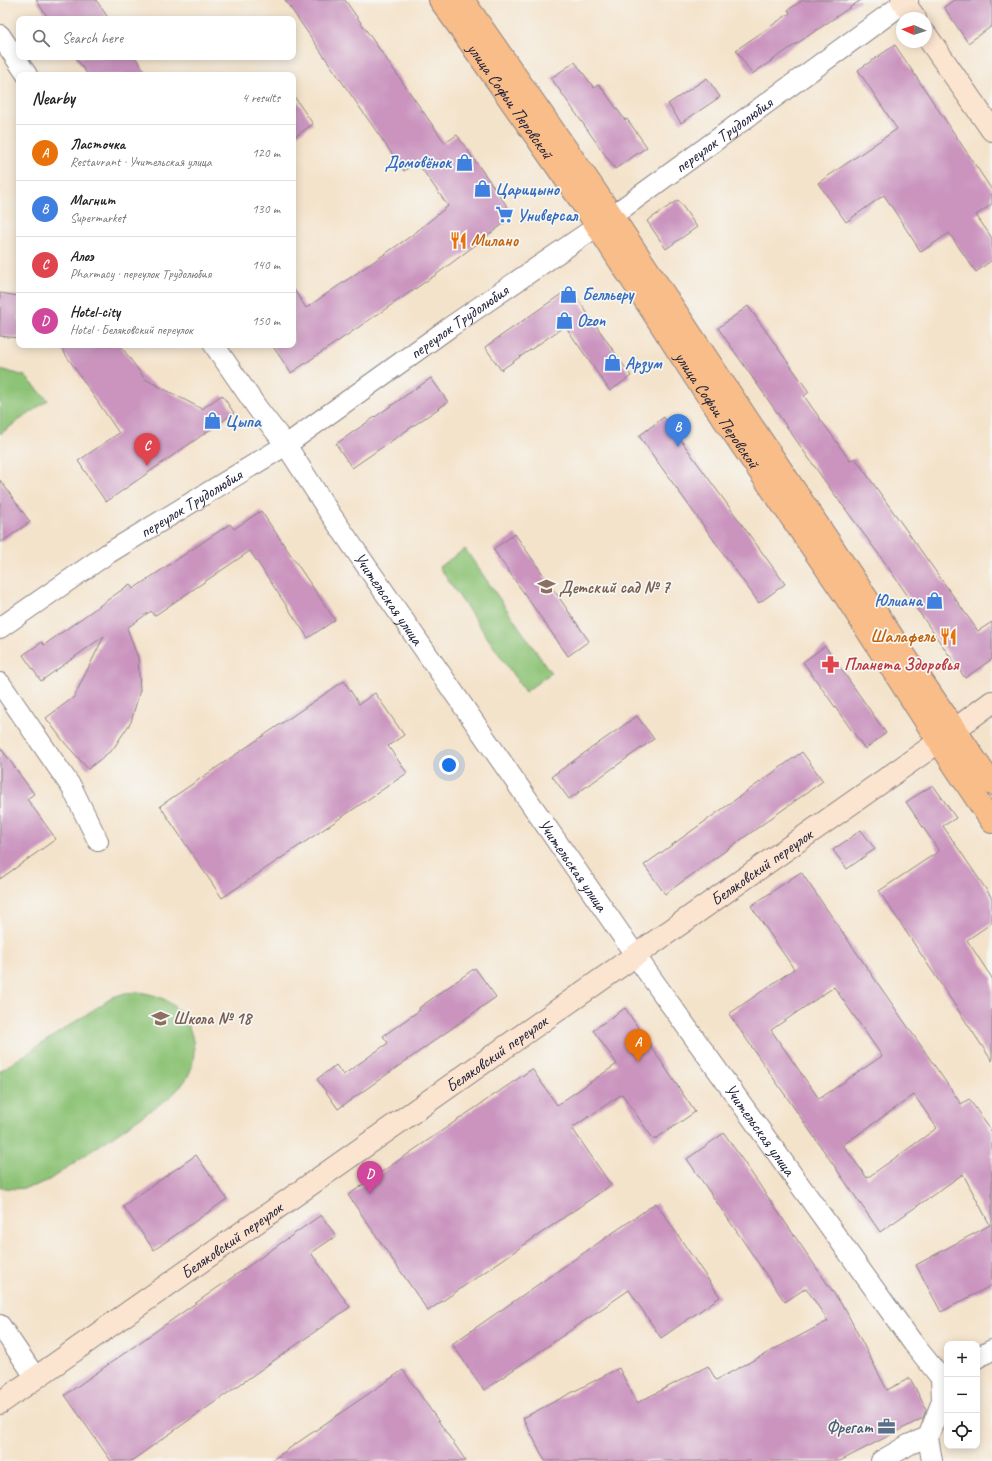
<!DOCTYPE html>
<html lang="en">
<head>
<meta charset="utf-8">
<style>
	:root { --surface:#fff; --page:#f2f2f2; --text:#222; --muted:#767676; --line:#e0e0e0; --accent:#1a73e8 }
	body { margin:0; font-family:Caveat,sans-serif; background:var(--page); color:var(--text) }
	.controls { position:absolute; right:12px; bottom:12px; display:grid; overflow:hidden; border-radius:8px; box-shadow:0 2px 10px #0003 }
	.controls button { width:36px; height:36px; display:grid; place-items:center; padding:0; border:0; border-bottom:1px solid var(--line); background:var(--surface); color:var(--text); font:20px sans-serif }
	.compass { position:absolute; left:896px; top:12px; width:36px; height:36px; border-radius:50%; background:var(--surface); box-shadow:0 2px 10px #0003; rotate:273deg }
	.you { position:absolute; left:449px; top:765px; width:14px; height:14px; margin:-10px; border:3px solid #fff; border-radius:50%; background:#1a73e8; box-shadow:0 0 0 6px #1a73e833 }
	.badge { display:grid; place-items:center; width:26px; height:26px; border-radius:50%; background:var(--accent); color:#fff; font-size:13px; font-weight:700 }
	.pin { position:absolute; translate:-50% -33px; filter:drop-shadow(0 1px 2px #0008) }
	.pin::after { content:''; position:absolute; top:21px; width:14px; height:12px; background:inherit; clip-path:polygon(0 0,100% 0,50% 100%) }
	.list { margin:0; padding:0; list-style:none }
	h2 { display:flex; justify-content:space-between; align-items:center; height:52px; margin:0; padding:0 16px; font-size:17px }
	h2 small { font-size:13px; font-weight:400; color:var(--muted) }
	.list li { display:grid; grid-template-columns:26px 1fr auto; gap:12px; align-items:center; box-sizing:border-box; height:56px; padding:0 16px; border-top:1px solid var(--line) }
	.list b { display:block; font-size:15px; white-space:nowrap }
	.list p { margin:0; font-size:13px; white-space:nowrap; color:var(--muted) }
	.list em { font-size:13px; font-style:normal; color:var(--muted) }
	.icon { flex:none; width:22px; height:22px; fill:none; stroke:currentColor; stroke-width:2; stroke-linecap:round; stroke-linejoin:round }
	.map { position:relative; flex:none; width:992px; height:1461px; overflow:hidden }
	.search { position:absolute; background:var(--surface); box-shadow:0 2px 10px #0003; left:16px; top:16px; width:280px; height:44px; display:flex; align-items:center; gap:10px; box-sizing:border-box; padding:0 14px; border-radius:8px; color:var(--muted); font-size:15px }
	.panel { position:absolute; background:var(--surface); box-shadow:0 2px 10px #0003; left:16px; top:72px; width:280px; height:276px; border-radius:8px }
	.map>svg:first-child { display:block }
</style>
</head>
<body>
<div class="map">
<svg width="992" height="1461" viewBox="0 0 992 1461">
	<rect width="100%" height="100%" fill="#f6f6f2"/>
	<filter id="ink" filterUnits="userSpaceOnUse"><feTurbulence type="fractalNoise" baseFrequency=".025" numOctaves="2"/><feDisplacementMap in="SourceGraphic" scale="8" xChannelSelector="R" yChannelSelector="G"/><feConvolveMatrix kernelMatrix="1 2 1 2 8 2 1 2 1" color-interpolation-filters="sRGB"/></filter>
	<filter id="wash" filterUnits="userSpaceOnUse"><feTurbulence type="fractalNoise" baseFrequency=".012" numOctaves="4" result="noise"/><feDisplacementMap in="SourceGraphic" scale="16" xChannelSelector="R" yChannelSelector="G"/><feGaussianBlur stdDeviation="0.9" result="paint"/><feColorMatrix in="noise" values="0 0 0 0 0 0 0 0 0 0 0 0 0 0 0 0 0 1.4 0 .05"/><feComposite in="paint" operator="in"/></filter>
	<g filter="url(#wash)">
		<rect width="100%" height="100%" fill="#f4e3cb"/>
		<path fill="#8dc376" stroke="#587258" d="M0,369L25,376L48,400L0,434Z
			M465,549L551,673L525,692L439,567Z
			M138,992C146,993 154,995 162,998C190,1012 203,1050 187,1078C182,1085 177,1091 170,1097L49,1180C32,1188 18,1191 0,1187V1071L113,997L125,993Z"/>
		<g id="blocks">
			<path fill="#ca94bf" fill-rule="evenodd" d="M36,0H96L109,19H49Z
				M285,0H345L445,143L457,135L509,209L507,221L437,274L291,373L272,345H293V288L306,308L411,236L448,206L417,162L404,171Z
				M803,0H861L752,74L736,50L790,13L788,10Z
				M954,0H992V26L968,43L944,7Z
				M895,45L992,190V204L976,215L992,238V260L976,272L949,233L921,252L884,195L846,222L818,183L897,129L858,70Z
				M75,57H135L147,75H88Z
				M575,62L594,88L599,84L625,120L627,119L647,147L615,169L551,78Z
				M707,78L720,97L681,123L668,104Z
				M293,95L313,124L293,138Z
				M678,200L697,227L666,249L647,221Z
				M570,288L631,376L610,391L565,326L501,370L485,347Z
				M0,293L19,296V338L0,336Z
				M748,306L809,392L804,396L850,461L855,458L978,631L992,622V659L965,678L880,556L824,480L718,328Z
				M59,345H120L145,379L202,409L222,395L234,413L106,502L78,461L119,433Z
				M431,378L448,402L352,468L336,444Z
				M664,417L785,584L759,603L639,436Z
				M0,480L30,522L0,543Z
				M261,511L335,620L308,638L250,551L154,616L151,611L127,628L138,658L140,690L131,722L113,749L88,769L64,742L46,718L74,697L104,636L41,681L23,655L42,642L44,645L130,584L133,589L230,524L234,529Z
				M515,534L589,641L568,656L493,549Z
				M825,646L886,733L865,749L803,662Z
				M344,681L359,704L375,693L404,735L388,746L407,773L222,898L160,806Z
				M637,716L654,739L569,799L552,776Z
				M0,747L34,794L27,799L56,839L0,879Z
				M802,752L823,781L665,894L644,865Z
				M933,785L956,818L943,826L992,898V923L967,940L992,978V1061L879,891L939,851L906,802Z
				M861,830L875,849L847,869L833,850Z
				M801,872L961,1104L969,1099L992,1132V1285L941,1312L916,1265L990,1225L963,1174L880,1232L729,1014L794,969L751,906ZM834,987L882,1056L819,1099L771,1030ZM914,1095L937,1128L867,1178L843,1145Z
				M475,968L496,997L338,1109L317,1079L336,1065L343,1075L388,1043L383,1036L420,1010L419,1008Z
				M625,1008L695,1112L654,1140L622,1094L572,1128L611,1185L428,1311L348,1195L532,1069L557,1105L617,1064L593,1030Z
				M724,1133L846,1311L887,1390L910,1378L926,1409L923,1418L840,1461H545L523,1418L619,1368L637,1403L708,1366L716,1380L828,1321L806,1288L785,1302L687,1159Z
				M196,1155L227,1199L154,1250L123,1206Z
				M656,1203L720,1297L661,1338L629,1290L484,1390L452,1344Z
				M321,1215L336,1236L311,1253L350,1307L131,1461H111L65,1395Z
				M403,1370L466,1461H271Z"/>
		</g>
	</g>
	<g filter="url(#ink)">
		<use href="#blocks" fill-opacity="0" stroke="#8b8283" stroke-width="1"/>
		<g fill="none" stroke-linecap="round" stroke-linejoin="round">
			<defs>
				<g id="street">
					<path d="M0,35L27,75"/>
					<path id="s1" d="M214,345L258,409L286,445L329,512L645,969L913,1343L941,1378"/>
					<path id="s2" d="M0,628L107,554L286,445L450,327L612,216L908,0"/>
					<path d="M0,683L72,788L98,841"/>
					<path d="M0,1325L36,1378"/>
					<path d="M977,1358L992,1350"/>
					<path d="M881,1461L910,1444L928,1437"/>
					<path d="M932,1461L928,1437L942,1401L941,1378"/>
				</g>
				<g id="secondary">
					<path d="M902,0L915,18"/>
					<path d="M926,35L992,130"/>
					<path id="s3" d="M0,1403L927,750L992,702"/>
				</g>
				<g id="primary">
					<path id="s4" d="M440,0L578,197L696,379L845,596L951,761L992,822"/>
					<path d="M463,0L593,187L916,672L992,784"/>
				</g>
			</defs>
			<use href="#street" stroke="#8b8283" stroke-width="22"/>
			<use href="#secondary" stroke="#8b8283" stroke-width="24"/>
			<use href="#primary" stroke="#8b8283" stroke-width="24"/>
			<use href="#street" stroke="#fff" stroke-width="20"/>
			<use href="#secondary" stroke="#fce5d0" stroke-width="22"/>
			<use href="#primary" stroke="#f8bd89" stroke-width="22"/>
		</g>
	</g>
	<defs>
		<symbol id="shop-bare" viewBox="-9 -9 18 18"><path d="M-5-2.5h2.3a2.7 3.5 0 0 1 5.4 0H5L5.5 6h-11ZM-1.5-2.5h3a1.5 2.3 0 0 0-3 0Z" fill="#3f7fe0" stroke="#f6f6f2" stroke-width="2.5" paint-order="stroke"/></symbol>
		<symbol id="supermarket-bare" viewBox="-9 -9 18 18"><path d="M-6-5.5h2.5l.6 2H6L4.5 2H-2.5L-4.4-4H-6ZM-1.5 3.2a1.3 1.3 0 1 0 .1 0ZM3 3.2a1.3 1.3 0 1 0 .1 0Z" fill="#3f7fe0" stroke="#f6f6f2" stroke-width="2.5" paint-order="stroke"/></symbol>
		<symbol id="restaurant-bare" viewBox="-9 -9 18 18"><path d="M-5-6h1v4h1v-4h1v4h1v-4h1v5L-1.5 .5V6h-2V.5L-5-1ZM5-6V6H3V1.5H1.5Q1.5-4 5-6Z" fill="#e8710a" stroke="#f6f6f2" stroke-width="2.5" paint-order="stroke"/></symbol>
		<symbol id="school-bare" viewBox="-9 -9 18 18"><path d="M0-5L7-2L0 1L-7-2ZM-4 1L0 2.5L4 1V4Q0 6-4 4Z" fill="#8d6e63" stroke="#f6f6f2" stroke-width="2.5" paint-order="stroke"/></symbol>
		<symbol id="pharmacy-bare" viewBox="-9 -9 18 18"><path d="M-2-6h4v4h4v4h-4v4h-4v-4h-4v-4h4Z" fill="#e0444e" stroke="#f6f6f2" stroke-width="2.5" paint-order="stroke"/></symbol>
		<symbol id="office-bare" viewBox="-9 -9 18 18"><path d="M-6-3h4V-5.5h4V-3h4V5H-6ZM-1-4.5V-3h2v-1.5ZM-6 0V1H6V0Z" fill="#5c6f8a" stroke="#f6f6f2" stroke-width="2.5" paint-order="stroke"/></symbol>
	</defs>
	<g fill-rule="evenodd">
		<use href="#shop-bare" x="452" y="150" width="25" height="25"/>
		<use href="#shop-bare" x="470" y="176" width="25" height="25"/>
		<use href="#supermarket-bare" x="492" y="202" width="25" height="25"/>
		<use href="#restaurant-bare" x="446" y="228" width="25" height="25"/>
		<use href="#shop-bare" x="556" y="282" width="25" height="25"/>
		<use href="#shop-bare" x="552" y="308" width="25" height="25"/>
		<use href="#shop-bare" x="600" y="350" width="25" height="25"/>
		<use href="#shop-bare" x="200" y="408" width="25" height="25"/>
		<use href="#school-bare" x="534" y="574" width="25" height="25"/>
		<use href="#shop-bare" x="922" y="588" width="25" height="25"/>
		<use href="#restaurant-bare" x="936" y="624" width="25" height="25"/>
		<use href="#pharmacy-bare" x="818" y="652" width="25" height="25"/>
		<use href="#school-bare" x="148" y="1006" width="25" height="25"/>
		<use href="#office-bare" x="874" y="1414" width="25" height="25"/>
	</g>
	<g text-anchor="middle" stroke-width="3.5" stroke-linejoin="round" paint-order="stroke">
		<g font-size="17" fill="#22223b" stroke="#f6f6f2">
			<text dy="6" stroke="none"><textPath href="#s4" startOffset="123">улица Софьи Перовской</textPath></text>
			<text dy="6" stroke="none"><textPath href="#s2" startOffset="876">переулок Трудолюбия</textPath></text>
			<text dy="6" stroke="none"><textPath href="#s2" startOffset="552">переулок Трудолюбия</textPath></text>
			<text dy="6" stroke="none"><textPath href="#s4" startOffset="495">улица Софьи Перовской</textPath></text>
			<text dy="6" stroke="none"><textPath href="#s2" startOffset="228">переулок Трудолюбия</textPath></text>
			<text dy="6" stroke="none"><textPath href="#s1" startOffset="308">Учительская улица</textPath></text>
			<text dy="6" stroke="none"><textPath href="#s1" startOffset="632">Учительская улица</textPath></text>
			<text dy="6" stroke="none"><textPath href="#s3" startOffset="931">Беляковский переулок</textPath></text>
			<text dy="6" stroke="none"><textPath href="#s3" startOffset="607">Беляковский переулок</textPath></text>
			<text dy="6" stroke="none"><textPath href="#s1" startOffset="956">Учительская улица</textPath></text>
			<text dy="6" stroke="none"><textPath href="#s3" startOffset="283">Беляковский переулок</textPath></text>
		</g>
		<g font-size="17" font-weight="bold" fill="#366cbe" stroke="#f6f6f2" text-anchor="start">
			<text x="451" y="168" text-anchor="end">Домовёнок</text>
			<text x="495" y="195">Царицыно</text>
			<text x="517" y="221">Универсал</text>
			<text x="582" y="300">Белльеру</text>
			<text x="577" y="326">Ozon</text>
			<text x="625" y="369">Арзум</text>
			<text x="225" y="427">Цыпа</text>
			<text x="922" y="606" text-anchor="end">Юлиана</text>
		</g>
		<g font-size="17" font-weight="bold" fill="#c56008" stroke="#f6f6f2" text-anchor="start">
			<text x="471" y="246">Милано</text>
			<text x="935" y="642" text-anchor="end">Шалафель</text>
		</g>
		<g font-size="17" font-weight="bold" fill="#785e54" stroke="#f6f6f2" text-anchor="start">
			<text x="559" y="593">Детский сад № 7</text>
			<text x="173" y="1024">Школа № 18</text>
		</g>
		<g font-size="17" font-weight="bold" fill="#be3a42" stroke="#f6f6f2" text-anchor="start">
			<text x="844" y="670">Планета Здоровья</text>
		</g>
		<g font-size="17" font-weight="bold" fill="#4e5e75" stroke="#f6f6f2" text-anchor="end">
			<text x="873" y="1433">Фрегат</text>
		</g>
	</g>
</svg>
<div class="controls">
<button>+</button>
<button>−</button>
<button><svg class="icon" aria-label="locate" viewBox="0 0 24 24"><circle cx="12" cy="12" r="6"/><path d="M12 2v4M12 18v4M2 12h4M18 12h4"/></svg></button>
</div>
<svg class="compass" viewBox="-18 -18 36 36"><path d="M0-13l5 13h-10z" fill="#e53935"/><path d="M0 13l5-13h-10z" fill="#767676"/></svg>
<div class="you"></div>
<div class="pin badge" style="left:638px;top:1062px;background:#e8710a">A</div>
<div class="pin badge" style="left:678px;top:447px;background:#3f7fe0">B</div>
<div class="pin badge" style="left:147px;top:466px;background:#e0444e">C</div>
<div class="pin badge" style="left:370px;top:1194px;background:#d1479c">D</div>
<div class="search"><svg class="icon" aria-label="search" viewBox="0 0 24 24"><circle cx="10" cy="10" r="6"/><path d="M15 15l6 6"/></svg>Search here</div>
<section class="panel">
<h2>Nearby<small>4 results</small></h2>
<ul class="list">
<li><span class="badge" style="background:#e8710a">A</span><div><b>Ласточка</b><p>Restaurant · Учительская улица</p></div><em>120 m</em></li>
<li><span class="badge" style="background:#3f7fe0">B</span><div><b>Магнит</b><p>Supermarket</p></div><em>130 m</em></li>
<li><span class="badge" style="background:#e0444e">C</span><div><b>Алоэ</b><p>Pharmacy · переулок Трудолюбия</p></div><em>140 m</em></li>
<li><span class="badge" style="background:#d1479c">D</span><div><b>Hotel-city</b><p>Hotel · Беляковский переулок</p></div><em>150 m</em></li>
</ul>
</section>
</div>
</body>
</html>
